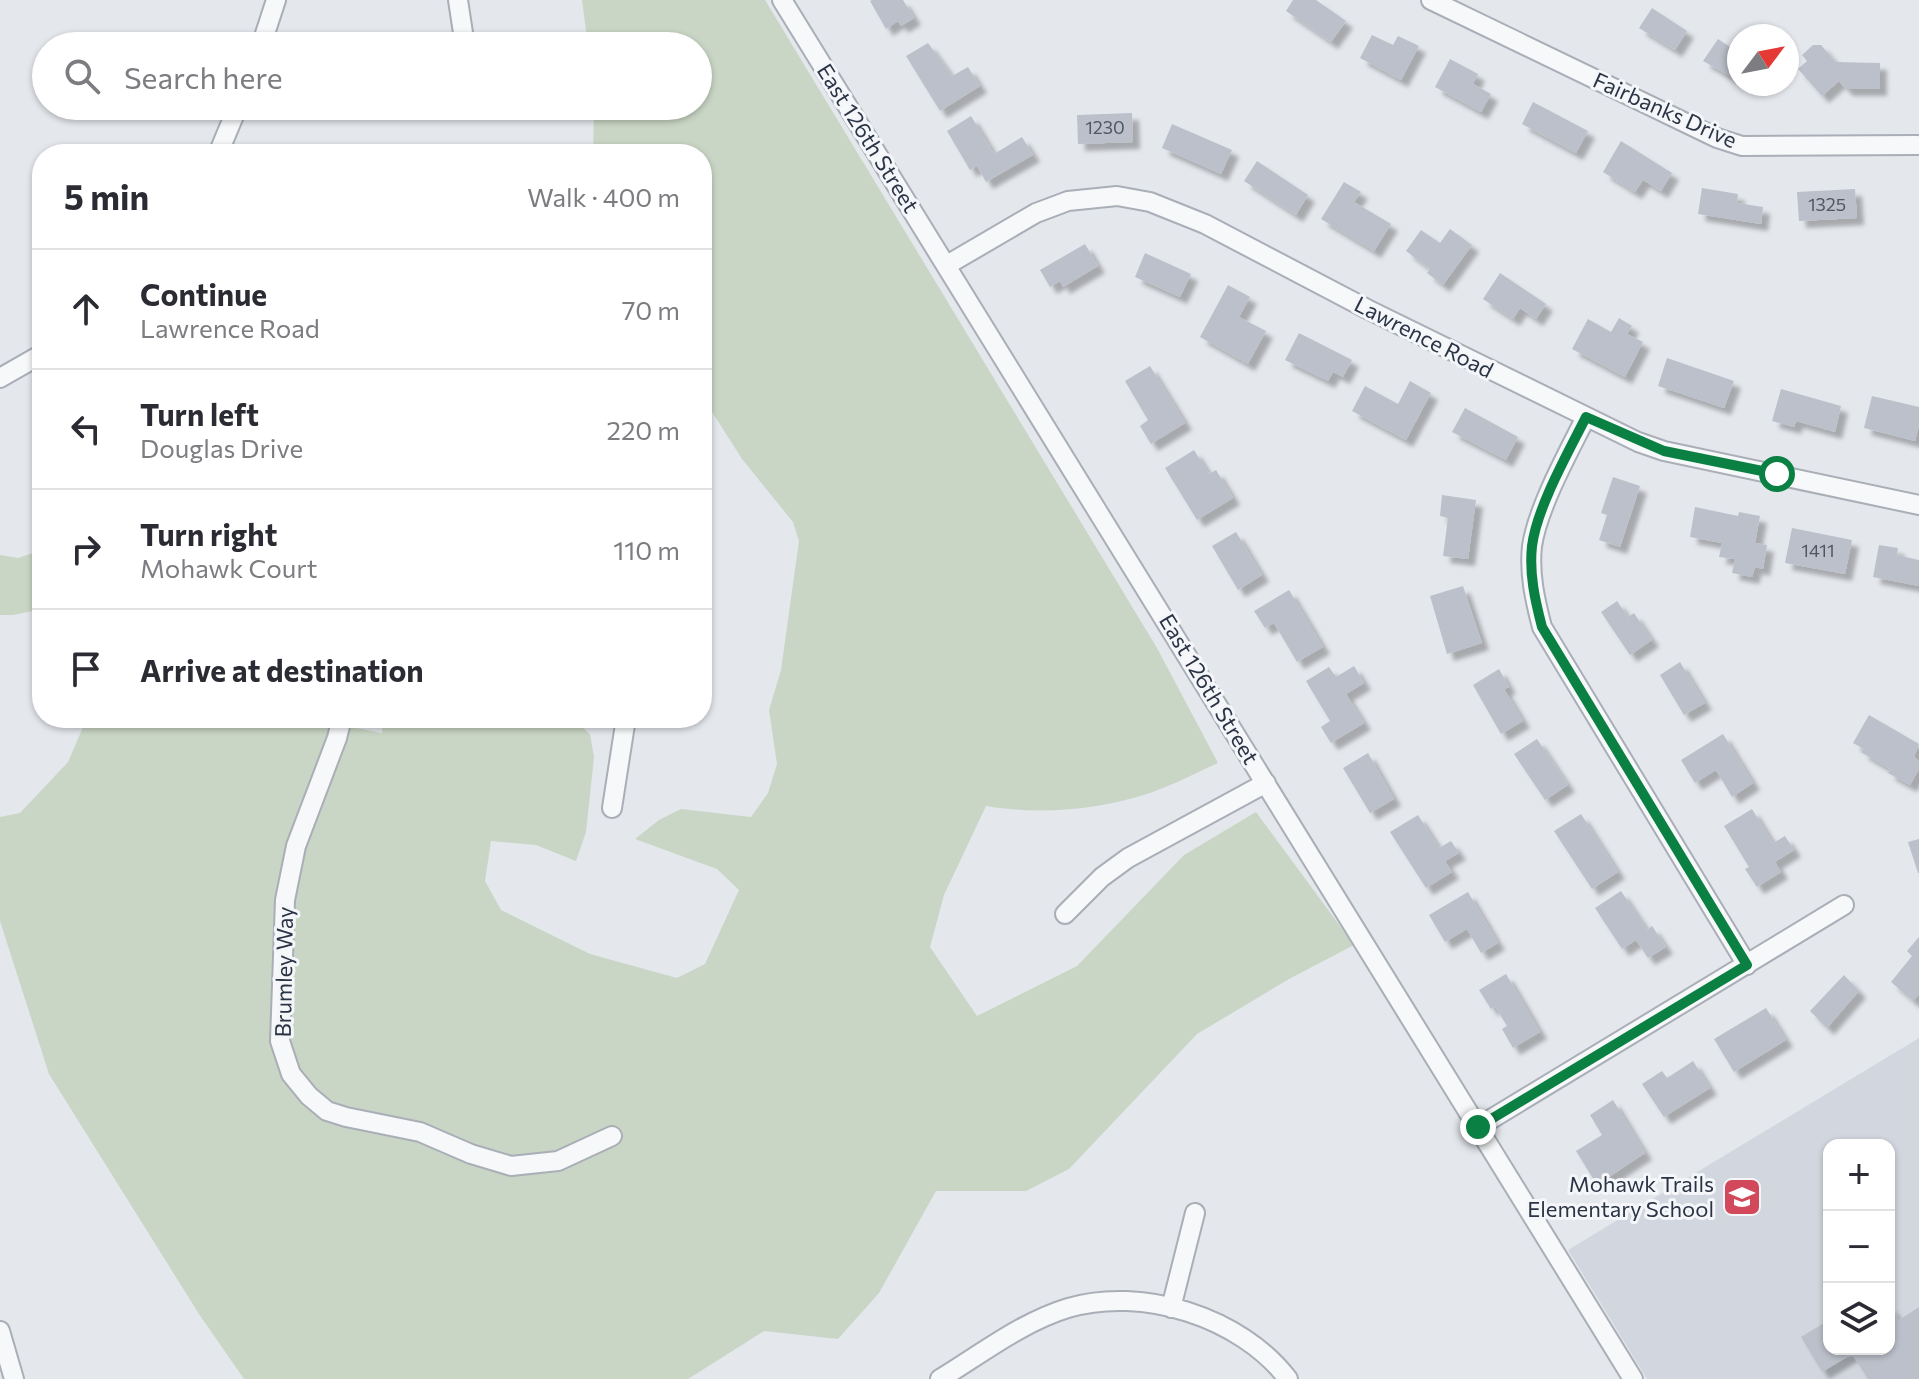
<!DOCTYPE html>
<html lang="en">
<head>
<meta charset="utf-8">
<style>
	:root { --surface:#fff; --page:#f7f7f7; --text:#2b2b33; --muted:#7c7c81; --line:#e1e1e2 }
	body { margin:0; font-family:Commissioner,sans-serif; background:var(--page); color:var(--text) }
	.controls { position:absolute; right:24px; bottom:24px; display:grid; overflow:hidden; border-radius:16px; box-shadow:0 2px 6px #0004 }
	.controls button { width:72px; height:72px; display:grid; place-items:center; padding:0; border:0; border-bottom:2px solid var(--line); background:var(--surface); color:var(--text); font:40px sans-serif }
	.compass { position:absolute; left:1727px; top:24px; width:72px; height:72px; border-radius:50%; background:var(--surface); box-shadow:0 2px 6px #0004; rotate:58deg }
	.stop { position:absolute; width:24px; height:24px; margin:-18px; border:6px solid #0b8043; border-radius:50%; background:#fff }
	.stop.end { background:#0b8043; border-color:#fff; box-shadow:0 2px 8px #0008 }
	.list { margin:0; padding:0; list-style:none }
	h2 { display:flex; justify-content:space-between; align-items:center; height:104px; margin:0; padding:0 32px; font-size:34px }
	h2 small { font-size:26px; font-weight:400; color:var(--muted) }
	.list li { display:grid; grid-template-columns:52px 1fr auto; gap:24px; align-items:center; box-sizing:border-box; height:120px; padding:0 32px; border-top:2px solid var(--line) }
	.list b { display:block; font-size:30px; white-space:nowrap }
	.list p { margin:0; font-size:26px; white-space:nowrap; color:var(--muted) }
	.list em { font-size:26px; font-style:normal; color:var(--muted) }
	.icon { flex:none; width:44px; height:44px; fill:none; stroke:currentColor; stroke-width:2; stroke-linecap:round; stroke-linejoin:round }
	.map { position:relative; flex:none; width:1919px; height:1379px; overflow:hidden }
	.search { position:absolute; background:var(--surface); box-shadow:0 2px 6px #0004; left:32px; top:32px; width:680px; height:88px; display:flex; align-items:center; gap:20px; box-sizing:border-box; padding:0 28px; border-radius:44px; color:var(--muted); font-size:30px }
	.panel { position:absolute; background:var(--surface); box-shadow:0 2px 6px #0004; left:32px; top:144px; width:680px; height:584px; border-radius:32px }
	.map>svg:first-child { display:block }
</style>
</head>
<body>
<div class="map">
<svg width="1919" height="1379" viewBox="0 0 1919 1379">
	<defs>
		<filter id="shadow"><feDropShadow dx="7" dy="7" stdDeviation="2" flood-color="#0004"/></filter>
	</defs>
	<rect width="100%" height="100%" fill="#e4e7ec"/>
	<path fill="#d2d6de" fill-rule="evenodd" d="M1919,1038V1379H1647L1568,1250ZM1829,1145H1889V1349H1829Z"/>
	<path fill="#c9d6c5" d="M582,0H765L1157,648L1218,763C1196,773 1173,785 1150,793C1099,810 1039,815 986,806L944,895L930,947L977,1016L1077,966L1184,855L1256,812L1354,945L1289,979L1197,1034L1069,1169L1026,1191H936L879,1293L838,1339L764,1331L688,1379H244L199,1314L49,1074L0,921V817L20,813L68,762L87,718H305L382,733L383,718H571L590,734L594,757L586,832L576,861L536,845L491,841L485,881L501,910L590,954L677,978L705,964L739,890L717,869L635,839L659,820L681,809L751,817L768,793L777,764L769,710L781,670L799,541L793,522L742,459L702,396V154H593L594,106H698V46H588Z
		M42,550V609L13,615H0V555L18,558Z"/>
	<path fill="#bbc0ca" filter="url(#shadow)" d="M872,0H903L914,18L901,26L898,21L886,29L870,1Z
		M1293,0H1316L1346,21L1331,42L1286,11Z
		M1652,8L1687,31L1675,50L1639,28Z
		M1372,35L1393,45L1398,36L1419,46L1401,80L1360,58Z
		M1718,39L1739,53V81L1703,61Z
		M928,43L952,76L968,67L980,86L940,111L906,56Z
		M1813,45H1821L1836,62L1880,63V89H1846L1839,81L1822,96L1798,69L1807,61L1802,55Z
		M1450,59L1478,74L1473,84L1491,94L1481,112L1435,87Z
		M1533,102L1588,131L1576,153L1522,124Z
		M1132,113L1133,142L1078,144L1077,115Z
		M971,116L994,154L1022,137L1033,155L986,182L977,166L970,170L947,131Z
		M1172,124L1232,150L1221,174L1162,148Z
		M1621,141L1672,173L1661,191L1643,180L1635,192L1603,172Z
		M1257,161L1308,195L1296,215L1244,181Z
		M1344,182L1361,192L1354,202L1391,224L1374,251L1321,219Z
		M1702,188L1738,194L1737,203L1763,207L1761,224L1698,214Z
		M1855,189L1857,218L1799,221L1797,192Z
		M1450,229L1472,245L1443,285L1427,273L1430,269L1406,251L1421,230L1440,243Z
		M1085,244L1098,266L1063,287L1060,281L1050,287L1040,270Z
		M1145,253L1191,274L1180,297L1135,277Z
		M1500,273L1546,304L1536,319L1520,308L1513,319L1483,299Z
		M1228,285L1250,297L1239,317L1266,331L1248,364L1200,337Z
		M1619,318L1632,326L1627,334L1643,342L1625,377L1572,349L1588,319L1611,332Z
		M1299,333L1352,360L1343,377L1333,372L1328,381L1285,360Z
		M1667,358L1734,381L1724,408L1658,386Z
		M1150,366L1185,423L1151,444L1140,426L1148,420L1125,381Z
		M1410,381L1431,393L1406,440L1352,411L1365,386L1398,404Z
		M1781,389L1841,406L1835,432L1796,421L1794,427L1772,421Z
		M1872,396L1919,407V425L1915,441L1864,428Z
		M1465,408L1518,437L1506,460L1452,432Z
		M1194,450L1209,474L1216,470L1233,498L1197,520L1165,468Z
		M1613,477L1640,486L1620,547L1599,540L1607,515L1601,513Z
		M1442,495L1476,500L1468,559L1443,556L1448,518L1440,516Z
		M1695,507L1738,516L1739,512L1760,516L1755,543L1767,545L1763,569L1755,567L1752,577L1732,573L1735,559L1719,557L1722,543L1690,537Z
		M1792,528L1852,540L1845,574L1785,563Z
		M1236,532L1262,575L1238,590L1212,546Z
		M1879,545L1898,548L1897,555L1919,560V586L1873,577Z
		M1463,586L1482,643L1447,654L1430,596Z
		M1289,590L1323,647L1297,662L1274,623L1265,628L1254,611Z
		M1617,601L1628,617L1634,613L1652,640L1630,655L1601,612Z
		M1680,662L1705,703L1684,715L1660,675Z
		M1354,666L1364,683L1346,694L1364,723L1331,743L1321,727L1330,721L1306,681L1329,667L1336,677Z
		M1499,669L1509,687L1504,689L1523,721L1501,734L1473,685Z
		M1869,715L1919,744L1914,757L1919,761V769L1910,785L1888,773L1890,769L1861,752L1864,749L1853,743Z
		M1723,734L1753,783L1732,797L1716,770L1695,783L1681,760Z
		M1537,739L1568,785L1545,800L1514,754Z
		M1368,753L1394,799L1370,813L1343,768Z
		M1752,809L1773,843L1785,836L1794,850L1775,862L1781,872L1757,887L1745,869L1749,867L1724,826Z
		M1581,814L1618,872L1592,889L1554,831Z
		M1418,815L1439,848L1451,841L1459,853L1445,861L1452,872L1426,888L1390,832Z
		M1919,839V873H1918L1908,842Z
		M1621,891L1647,930L1652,926L1666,947L1648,958L1636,940L1622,949L1595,908Z
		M1468,892L1498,943L1481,953L1467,929L1445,942L1429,915Z
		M1919,937V994L1913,1001L1891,982L1912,956L1907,951Z
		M1506,974L1540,1032L1513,1048L1502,1029L1507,1026L1495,1006L1491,1009L1479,990Z
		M1844,975L1859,991L1827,1028L1810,1011Z
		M1766,1008L1786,1040L1734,1072L1714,1039Z
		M1693,1061L1710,1088L1664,1117L1642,1084L1662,1071L1667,1078Z
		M1613,1100L1645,1153L1597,1185L1576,1151L1602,1135L1590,1115Z
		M1889,1304L1899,1320L1919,1307V1379H1868L1852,1354L1822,1372L1801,1337L1829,1320V1349H1889Z"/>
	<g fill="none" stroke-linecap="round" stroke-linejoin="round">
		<defs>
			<path id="minor" d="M458,0L465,46
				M782,0L1633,1379
				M1431,0L1717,138L1742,146L1917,145
				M261,46L276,0
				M218,154L238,106
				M947,265L1036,213L1068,201L1117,196L1150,202L1205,224L1367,309L1638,442L1664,451L1919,505
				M0,378L42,354
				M1586,417C1568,453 1538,507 1532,546C1529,574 1535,600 1542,627L1747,965
				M342,718L337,738L296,846L285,900L280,1041L291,1074L309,1096L327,1111L346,1117L420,1132L471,1154L511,1166L558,1161L612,1136
				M612,808L626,718
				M1065,914L1102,877L1128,858L1266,783
				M1478,1127L1844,905
				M1171,1308L1195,1213
				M0,1331L14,1379
				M940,1379C981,1354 1022,1322 1068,1308C1142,1286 1241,1317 1288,1379"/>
		</defs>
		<use href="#minor" stroke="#a9aeb7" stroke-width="22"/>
		<use href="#minor" stroke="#f7f8fa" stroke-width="18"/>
	</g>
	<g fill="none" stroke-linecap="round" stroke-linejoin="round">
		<path stroke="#0b8043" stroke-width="10" d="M1478,1127L1747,965L1542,627C1535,600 1529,574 1532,546C1537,507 1568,453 1586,417L1664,451L1777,474"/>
	</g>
	<defs>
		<symbol id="school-square" viewBox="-11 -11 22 22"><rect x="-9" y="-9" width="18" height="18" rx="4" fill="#d1495b" stroke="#f4f6f9"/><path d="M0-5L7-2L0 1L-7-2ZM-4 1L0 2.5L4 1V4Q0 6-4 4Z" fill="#fff"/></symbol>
	</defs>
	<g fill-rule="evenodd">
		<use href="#school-square" x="1720" y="1175" width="44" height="44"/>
	</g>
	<g text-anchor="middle" stroke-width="6" stroke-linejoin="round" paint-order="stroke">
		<g font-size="18" fill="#4f5766">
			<text x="1105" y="134">1230</text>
			<text x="1827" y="211">1325</text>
			<text x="1818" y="557">1411</text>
		</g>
		<g font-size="22" fill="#2b3445" stroke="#f4f6f9">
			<text transform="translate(1665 110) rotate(24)" y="8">Fairbanks Drive</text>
			<text transform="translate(868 138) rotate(58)" y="8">East 126th Street</text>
			<text transform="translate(1424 337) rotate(27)" y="8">Lawrence Road</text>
			<text transform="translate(1209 689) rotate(59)" y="8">East 126th Street</text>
			<text transform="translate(284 972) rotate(-89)" y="8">Brumley Way</text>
		</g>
		<g font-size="22" fill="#2b3445" stroke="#f4f6f9" text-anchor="end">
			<text x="1714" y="1192">Mohawk Trails<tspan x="1714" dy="25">Elementary School</tspan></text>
		</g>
	</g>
</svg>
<div class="controls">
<button>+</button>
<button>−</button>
<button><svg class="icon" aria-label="layers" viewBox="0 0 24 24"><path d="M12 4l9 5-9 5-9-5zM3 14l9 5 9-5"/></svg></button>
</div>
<svg class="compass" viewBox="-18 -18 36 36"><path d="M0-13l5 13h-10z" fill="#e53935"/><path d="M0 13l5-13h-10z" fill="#7c7c81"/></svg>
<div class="stop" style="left:1777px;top:474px"></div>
<div class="stop end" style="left:1478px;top:1127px"></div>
<div class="search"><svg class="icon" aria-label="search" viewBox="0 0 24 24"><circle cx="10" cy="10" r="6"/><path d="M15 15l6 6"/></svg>Search here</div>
<section class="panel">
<h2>5 min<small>Walk · 400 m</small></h2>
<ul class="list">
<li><svg class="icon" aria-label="ahead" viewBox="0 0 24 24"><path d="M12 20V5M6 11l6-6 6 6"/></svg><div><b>Continue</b><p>Lawrence Road</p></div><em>70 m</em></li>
<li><svg class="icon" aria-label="left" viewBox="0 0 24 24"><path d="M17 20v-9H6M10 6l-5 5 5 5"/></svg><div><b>Turn left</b><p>Douglas Drive</p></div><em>220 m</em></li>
<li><svg class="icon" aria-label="right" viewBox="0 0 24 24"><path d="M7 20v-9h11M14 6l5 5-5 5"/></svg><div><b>Turn right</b><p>Mohawk Court</p></div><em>110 m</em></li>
<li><svg class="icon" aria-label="arrive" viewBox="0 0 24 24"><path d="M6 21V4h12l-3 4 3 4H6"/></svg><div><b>Arrive at destination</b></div></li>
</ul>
</section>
</div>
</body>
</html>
